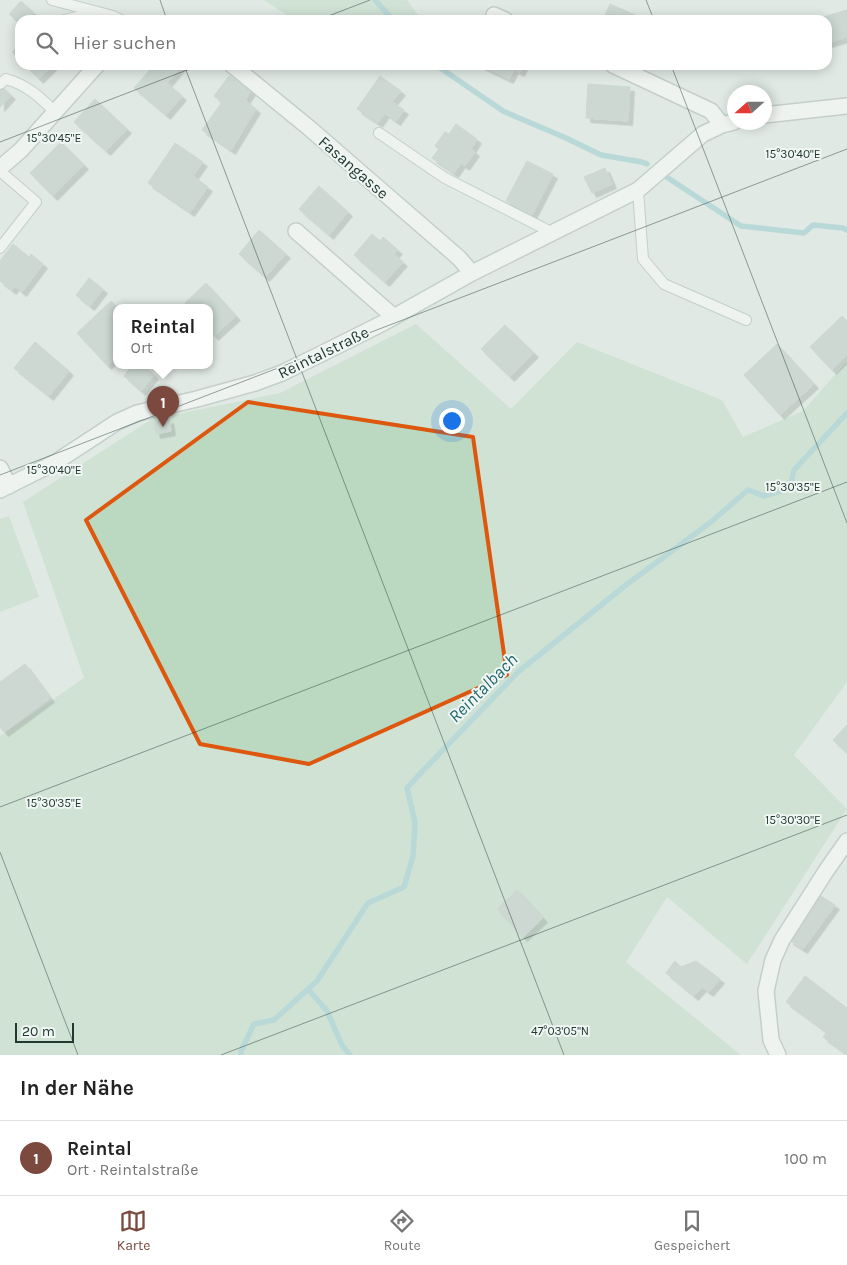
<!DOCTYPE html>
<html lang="de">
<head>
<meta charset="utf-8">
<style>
	:root { --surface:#fff; --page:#f2f2f2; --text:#222; --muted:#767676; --line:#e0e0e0; --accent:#7b493e }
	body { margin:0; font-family:Karla,sans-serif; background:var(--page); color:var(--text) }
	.compass { position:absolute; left:727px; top:85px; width:45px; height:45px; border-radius:50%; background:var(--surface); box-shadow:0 2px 12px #0003; rotate:249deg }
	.scale { position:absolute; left:15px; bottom:12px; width:59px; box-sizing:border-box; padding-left:5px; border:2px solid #223831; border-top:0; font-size:14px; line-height:18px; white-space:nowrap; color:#223831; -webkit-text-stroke:4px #f0f6f3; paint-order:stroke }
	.you { position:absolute; left:451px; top:420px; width:18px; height:18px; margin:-12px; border:4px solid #fff; border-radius:50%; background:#1a73e8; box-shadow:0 0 0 8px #1a73e833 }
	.badge { display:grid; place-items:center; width:32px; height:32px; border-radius:50%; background:var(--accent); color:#fff; font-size:16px; font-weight:700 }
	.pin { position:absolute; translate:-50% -41px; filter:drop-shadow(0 1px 2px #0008) }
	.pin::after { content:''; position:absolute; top:26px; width:18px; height:15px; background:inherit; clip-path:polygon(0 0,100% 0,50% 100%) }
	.popup { position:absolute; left:113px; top:304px; width:100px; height:65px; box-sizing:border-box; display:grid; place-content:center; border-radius:10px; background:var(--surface); filter:drop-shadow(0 1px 4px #0005); font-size:16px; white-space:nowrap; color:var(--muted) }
	.popup b { font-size:19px; color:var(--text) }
	.popup::after { content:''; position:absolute; left:50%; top:100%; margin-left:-10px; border:10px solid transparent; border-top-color:var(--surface) }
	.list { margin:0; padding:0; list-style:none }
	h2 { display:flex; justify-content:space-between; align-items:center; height:65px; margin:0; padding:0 20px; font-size:21px }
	h2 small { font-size:16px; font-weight:400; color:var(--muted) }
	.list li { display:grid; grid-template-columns:32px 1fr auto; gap:15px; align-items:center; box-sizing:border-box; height:75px; padding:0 20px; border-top:1px solid var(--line) }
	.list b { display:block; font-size:19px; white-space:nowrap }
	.list p { margin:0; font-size:16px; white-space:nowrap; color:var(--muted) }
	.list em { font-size:16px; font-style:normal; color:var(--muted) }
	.icon { flex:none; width:28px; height:28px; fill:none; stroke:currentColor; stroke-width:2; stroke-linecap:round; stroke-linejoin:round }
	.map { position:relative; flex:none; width:847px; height:1055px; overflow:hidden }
	.search { position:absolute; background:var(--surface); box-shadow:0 2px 12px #0003; left:15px; right:15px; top:15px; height:55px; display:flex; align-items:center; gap:12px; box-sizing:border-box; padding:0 18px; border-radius:15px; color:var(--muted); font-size:19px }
	.sheet { height:140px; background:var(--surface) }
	nav { display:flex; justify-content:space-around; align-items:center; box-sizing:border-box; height:70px; border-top:1px solid var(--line); background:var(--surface); font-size:14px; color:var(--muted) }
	nav a { display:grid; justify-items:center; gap:2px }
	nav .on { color:var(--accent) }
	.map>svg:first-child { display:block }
</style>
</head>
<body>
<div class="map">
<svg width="847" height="1055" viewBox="0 0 847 1055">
	<defs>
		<filter id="shadow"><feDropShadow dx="4.5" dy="4.5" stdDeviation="0" flood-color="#0004"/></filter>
	</defs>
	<rect width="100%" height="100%" fill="#e0e9e4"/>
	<path fill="#bad9c0" d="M264,0H407L422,20H294Z
		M416,324L511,409L577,342L722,400L743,437L803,411L847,361V682L794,755L847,809L747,964L667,897L626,962L741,1055H0V736L84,678L23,502L152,419L280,393Z
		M9,516L39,597L0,612V519Z"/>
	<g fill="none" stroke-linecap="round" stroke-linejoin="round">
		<path stroke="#8bc5cb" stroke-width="5.5" d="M375,0L393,20
			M436,65L503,111L566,138L601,155L642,162L647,164
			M665,176L741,226L804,233L813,225L843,228L847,230
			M308,989L327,1011L342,1045L350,1055
			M241,1055V1051L254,1024L274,1020L317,981L368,903L404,887L413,856L415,823L407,788L418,776L518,672L626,585L711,522L748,490L764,496L790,488L794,470L847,413"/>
	</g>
	<path fill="#b5c4bd" stroke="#b3c2bb" filter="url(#shadow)" d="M21,1L34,13L27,20H20V23L9,14Z
		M610,4L642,18L641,20H603Z
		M847,10V37L827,43V20H821L820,18Z
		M20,44V60L12,52Z
		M25,65H53L39,79Z
		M154,65H182L167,83L182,96L166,115L134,88Z
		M480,65H523L520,72L514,69L509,79Z
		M229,76L251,91L245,100L256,109L231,150L202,130L222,102L214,96Z
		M380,76L401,91L392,102L404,110L396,121L385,113L378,123L357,109Z
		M588,84L630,87L628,121L586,118Z
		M0,85L11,95L0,107Z
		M95,99L127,129L106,151L74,122Z
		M456,124L477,139L471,149L475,152L465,166L461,163L454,173L432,158L439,149L435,146L445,132L449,134Z
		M61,142L84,165L53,196L30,173Z
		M175,143L203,162L193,176L208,187L190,212L148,183Z
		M527,161L553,174L532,215L506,201Z
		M605,168L612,184L592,193L584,177Z
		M319,186L348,212L329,235L299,209Z
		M259,230L286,254L265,277L239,254Z
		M372,234L380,241L383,237L398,250L394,254L403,262L385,282L354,255Z
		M13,244L29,257L31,254L43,264L22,292L15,286L12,290L0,281V261Z
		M89,278L103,289L90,306L76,295Z
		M206,283L236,316L214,336L209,330V308H189L185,303Z
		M111,301L118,308H117V356L107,365L77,333Z
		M842,316L847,321V355L832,370L810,347Z
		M505,325L534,353L510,377L481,349Z
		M35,342L69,371L49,396L14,368Z
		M777,344L814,384L780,415L744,375Z
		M132,366H144L154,375L141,391L124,376Z
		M169,419L171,431L156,434L154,423Z
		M25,664L50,698L4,732L0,727V682Z
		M847,725V753L833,740Z
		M517,890L543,918L523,937L497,909Z
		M821,896L835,905L803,949L789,940Z
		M675,961L681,967L696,961L720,979L709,992L702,987L694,996L666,973Z
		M805,976L847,1008V1054L823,1037L827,1032L786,1002Z"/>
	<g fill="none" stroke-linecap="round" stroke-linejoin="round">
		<defs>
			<path id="lane" d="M52,0L113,16L121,20
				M64,20L95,13
				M0,84L6,79C27,85 40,97 55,112
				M379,133L445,178L553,233
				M0,171L36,202L0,248
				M638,190L643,259L664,284L746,320"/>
			<path id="street" d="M494,15L505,20
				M232,65L308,127L459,258L472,273
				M613,65L711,111L722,125
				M764,115L847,106
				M0,168L21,150L97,65
				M296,231L394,317
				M0,468L9,486
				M0,490L56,462L117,422L137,413L197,399L255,383L282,373L321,354L383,323L472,273L638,190L703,134L722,125L734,122
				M778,1055L771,1040L766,991L773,960L782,940L826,871L847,841"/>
		</defs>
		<use href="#lane" stroke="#a3b0ab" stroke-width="12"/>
		<use href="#street" stroke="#a3b0ab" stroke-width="18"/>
		<use href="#lane" stroke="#fff" stroke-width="10"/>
		<use href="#street" stroke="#fff" stroke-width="15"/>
	</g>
	<path d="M0 0H847V1055H0ZM248,402L473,437L507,675L309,764L200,744L86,520Z" fill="#e0e9e4" fill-opacity=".55" fill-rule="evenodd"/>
	<path fill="none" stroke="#de570e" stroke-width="4" stroke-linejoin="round" d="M248,402L473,437L507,675L309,764L200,744L86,520Z"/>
	<path fill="none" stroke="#223831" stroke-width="1" stroke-opacity="0.45" d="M160,0L167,20M646,0L654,20M318,20L370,0M184,65L564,1055M671,65L847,523M0,142L200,65M0,475L847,149M0,807L847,482M0,852L78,1055M221,1055L847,815"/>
	<g text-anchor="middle" stroke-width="4" stroke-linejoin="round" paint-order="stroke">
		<g font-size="16" fill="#223831" stroke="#f0f6f3">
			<text transform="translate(354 167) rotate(41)" y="6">Fasangasse</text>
			<text transform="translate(323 352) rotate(-26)" y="6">Reintalstraße</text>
		</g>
		<g font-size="18" font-style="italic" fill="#21676f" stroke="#f0f6f3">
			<text transform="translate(483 688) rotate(-45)" y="6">Reintalbach</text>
		</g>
	</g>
	<g font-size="12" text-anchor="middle" fill="#223831" stroke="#f0f6f3" stroke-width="4" stroke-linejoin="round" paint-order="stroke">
		<text x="54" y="142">15°30'45"E</text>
		<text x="793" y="158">15°30'40"E</text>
		<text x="54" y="474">15°30'40"E</text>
		<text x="793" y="491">15°30'35"E</text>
		<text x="54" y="807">15°30'35"E</text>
		<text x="793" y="824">15°30'30"E</text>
		<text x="560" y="1035">47°03'05"N</text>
	</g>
</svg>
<svg class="compass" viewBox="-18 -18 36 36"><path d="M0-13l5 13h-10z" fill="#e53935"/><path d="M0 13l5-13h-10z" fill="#767676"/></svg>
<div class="scale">20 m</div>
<div class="you"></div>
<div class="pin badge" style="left:163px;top:427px">1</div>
<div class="popup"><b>Reintal</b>Ort</div>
<div class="search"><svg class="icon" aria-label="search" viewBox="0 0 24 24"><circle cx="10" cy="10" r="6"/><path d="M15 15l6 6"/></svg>Hier suchen</div>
</div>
<section class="sheet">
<h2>In der Nähe<small></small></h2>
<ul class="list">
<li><span class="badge">1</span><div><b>Reintal</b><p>Ort · Reintalstraße</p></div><em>100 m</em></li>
</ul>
</section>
<nav>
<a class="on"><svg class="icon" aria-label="map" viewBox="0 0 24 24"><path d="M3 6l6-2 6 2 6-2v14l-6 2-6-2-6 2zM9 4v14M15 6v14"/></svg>Karte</a>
<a><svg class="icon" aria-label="directions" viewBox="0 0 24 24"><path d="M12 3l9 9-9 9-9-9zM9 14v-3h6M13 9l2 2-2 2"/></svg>Route</a>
<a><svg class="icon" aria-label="saved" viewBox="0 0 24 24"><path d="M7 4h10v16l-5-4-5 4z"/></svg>Gespeichert</a>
</nav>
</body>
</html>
